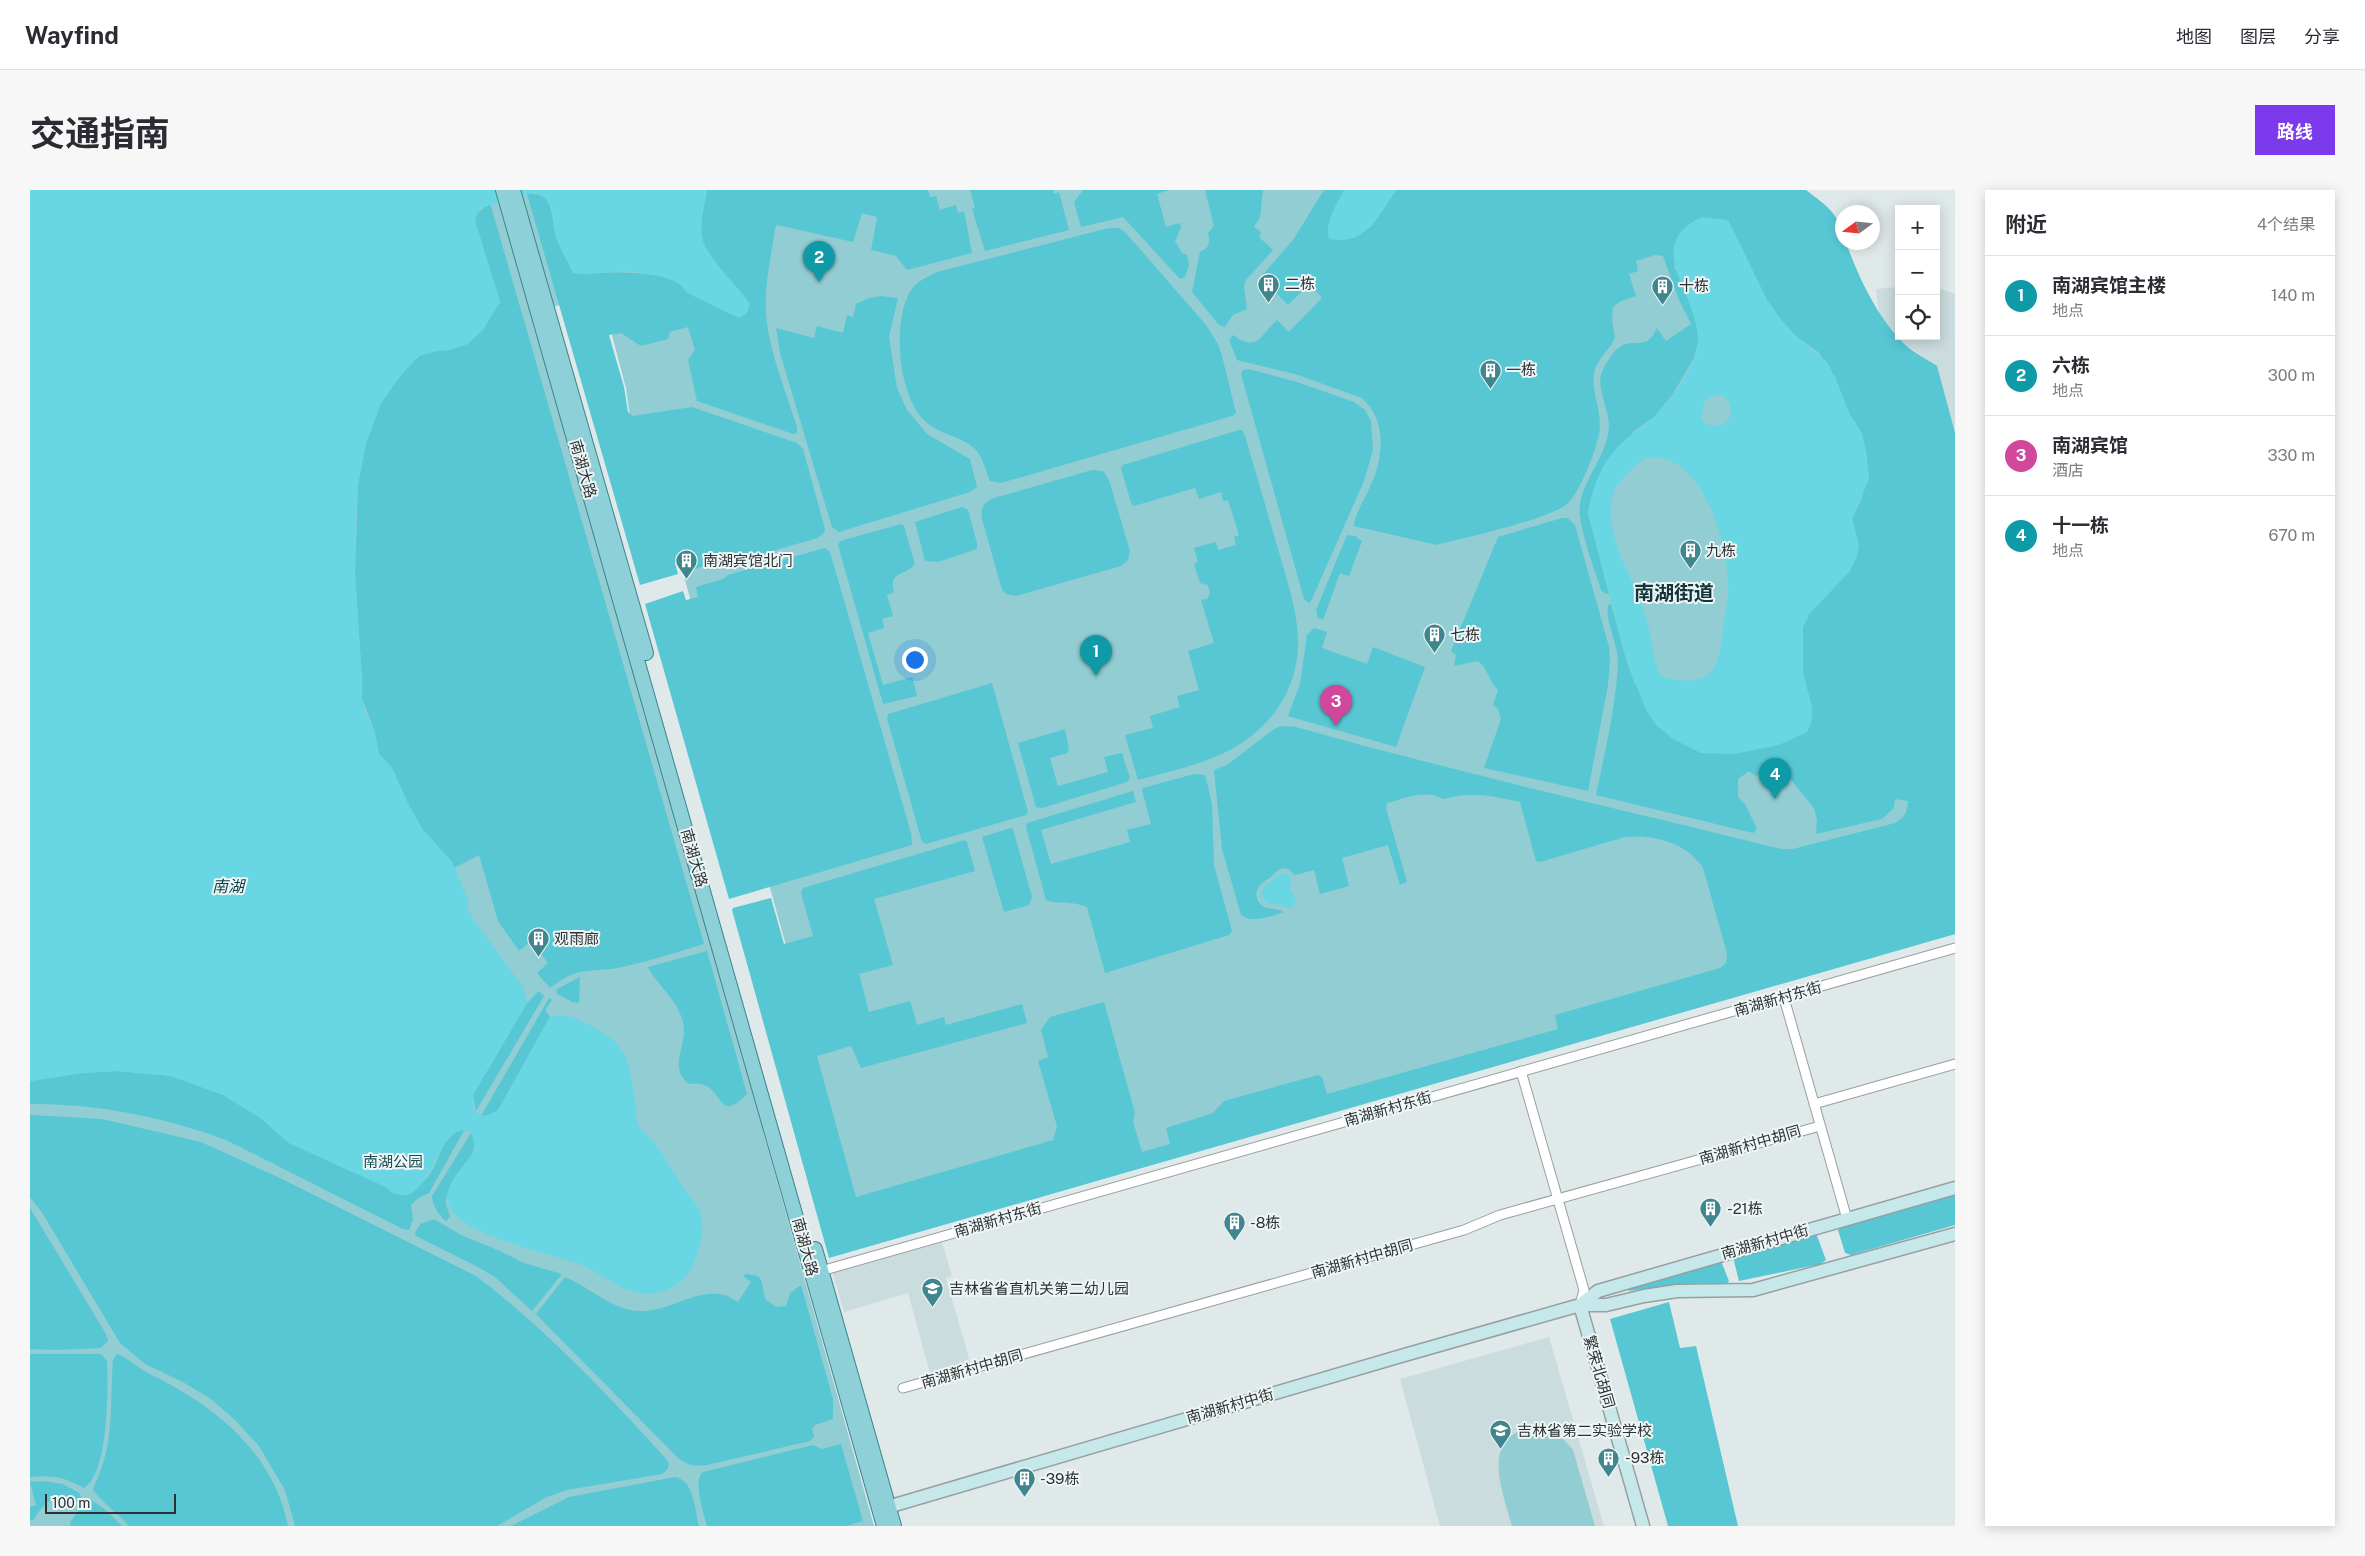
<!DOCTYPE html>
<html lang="zh">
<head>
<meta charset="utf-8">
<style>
	:root { --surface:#fff; --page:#f7f7f7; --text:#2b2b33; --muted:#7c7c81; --line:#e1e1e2; --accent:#7c3aed }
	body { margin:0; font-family:"Public Sans","Noto Sans SC",sans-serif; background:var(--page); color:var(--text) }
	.controls { position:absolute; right:15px; top:15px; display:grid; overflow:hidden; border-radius:0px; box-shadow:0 2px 12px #0003 }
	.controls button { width:45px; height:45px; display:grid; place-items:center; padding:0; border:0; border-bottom:1px solid var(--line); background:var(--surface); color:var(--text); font:25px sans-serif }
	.compass { position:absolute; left:1805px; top:15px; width:45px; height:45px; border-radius:50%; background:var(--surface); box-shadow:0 2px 12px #0003; rotate:255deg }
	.scale { position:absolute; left:15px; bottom:12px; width:131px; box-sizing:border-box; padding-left:5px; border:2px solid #2e3131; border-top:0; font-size:14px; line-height:18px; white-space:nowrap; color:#2e3131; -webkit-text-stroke:4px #eef6f7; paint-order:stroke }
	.you { position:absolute; left:884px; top:469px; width:18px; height:18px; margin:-12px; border:4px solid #fff; border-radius:50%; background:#1a73e8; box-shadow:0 0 0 8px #1a73e833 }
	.badge { display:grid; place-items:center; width:32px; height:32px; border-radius:50%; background:var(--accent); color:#fff; font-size:16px; font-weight:700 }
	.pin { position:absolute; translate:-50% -41px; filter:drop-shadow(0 1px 2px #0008) }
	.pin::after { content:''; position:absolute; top:26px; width:18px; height:15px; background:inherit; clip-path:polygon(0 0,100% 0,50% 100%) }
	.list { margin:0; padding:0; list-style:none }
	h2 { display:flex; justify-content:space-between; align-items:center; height:65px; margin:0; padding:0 20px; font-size:21px }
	h2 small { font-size:16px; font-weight:400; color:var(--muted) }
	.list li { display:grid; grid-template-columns:32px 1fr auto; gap:15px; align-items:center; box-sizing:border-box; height:80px; padding:0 20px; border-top:1px solid var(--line) }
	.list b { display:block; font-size:19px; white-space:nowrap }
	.list p { margin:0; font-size:16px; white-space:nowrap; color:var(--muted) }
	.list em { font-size:16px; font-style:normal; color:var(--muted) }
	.icon { flex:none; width:28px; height:28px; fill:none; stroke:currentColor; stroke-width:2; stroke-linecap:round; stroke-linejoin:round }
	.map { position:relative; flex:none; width:1925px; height:1336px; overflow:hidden; border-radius:0px }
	header { display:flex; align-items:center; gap:30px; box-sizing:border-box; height:70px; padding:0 25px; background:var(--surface); border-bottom:1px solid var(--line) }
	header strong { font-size:24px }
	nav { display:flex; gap:28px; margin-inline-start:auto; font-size:18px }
	.intro { display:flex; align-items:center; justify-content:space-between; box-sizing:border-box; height:120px; padding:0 30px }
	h1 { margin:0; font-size:35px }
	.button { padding:12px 22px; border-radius:0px; background:var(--accent); color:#fff; font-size:18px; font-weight:700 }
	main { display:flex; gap:30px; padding:0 30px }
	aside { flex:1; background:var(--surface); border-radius:0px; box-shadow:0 2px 12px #0003 }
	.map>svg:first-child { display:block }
</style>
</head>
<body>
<header>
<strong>Wayfind</strong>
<nav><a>地图</a><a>图层</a><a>分享</a></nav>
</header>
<div class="intro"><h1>交通指南</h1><a class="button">路线</a></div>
<main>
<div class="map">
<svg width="1925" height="1336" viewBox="0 0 1925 1336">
	<rect width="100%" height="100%" fill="#e0e9ea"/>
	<path fill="#cbdcde" d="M1869,97V146H1906V97L1925,104V243L1907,176L1872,153L1849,124L1846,99Z
		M911,1049L922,1086L916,1088L941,1175L901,1187L878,1103L814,1122L802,1081Z
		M1519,1147L1574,1336H1410L1370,1189Z"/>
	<path fill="#91cdd3" d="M0,0H1776C1796,16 1812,24 1812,52L1816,53C1829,88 1845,123 1871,151C1880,161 1895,168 1907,176L1925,243V744L839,1056L650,372L626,334L603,249L596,198L571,104L500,123L576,383L844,1336H0Z
		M1507,1237L1528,1243L1543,1260L1565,1336H1482C1472,1300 1448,1243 1507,1237Z"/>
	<path fill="#57c7d3" d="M677,0H898L900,7L906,6L910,20L926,15L928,23L934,21L942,63L877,80L866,66L841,60L847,27L832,23L823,52L747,35L745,39C741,67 734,96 736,124C739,162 756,201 767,237V243L763,244L667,211L658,170L665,160L658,137L640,142L638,149L611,156L591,143L579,145L594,197L598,222L603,226L662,217L767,253L773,259L795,339L794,343L788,348L695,374L688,372L661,380L658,369L645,373L648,384L610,395L497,4C529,0 519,35 528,52C533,64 543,74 551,84C572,82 648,78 656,102L700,124L720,114C708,96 675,67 672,47C669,31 675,15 677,0Z
		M940,0H1023L1024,4L1029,2L1039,40L955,61L942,19L945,18Z
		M1053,0H1139L1127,4L1136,37L1150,33L1151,38L1145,51L1152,63L1157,65L1159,75L1155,87L1150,89L1093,27L1051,37L1044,12Z
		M1175,0H1233L1230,27L1224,37L1231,42L1229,47L1243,60L1216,90L1214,97L1217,119L1203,125L1195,137L1189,135L1162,102L1170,62C1180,57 1180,53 1178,43L1184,36Z
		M1294,0H1314L1305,19L1340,38L1366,0H1776C1796,16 1812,24 1812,52L1816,53C1829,88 1845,123 1871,151C1880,161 1895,168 1907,176L1925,243V744L799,1068L702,720L703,718L741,708L754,754L783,746L771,703L773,698L935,650L937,652L945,681L844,709L863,775L829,784L839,822L880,811L887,835L914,827L916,835L992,814L997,833L831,878L821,856L787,866L826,1007L1023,950L1027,936L1008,871L1018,867L1011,840L1020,827L1074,812L1105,923L1103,932L1112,962L1140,954L1136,938L1183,923L1194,911L1288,885L1292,887L1297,904L1528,839L1525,825L1690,778L1696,773L1697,763L1673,678C1658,653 1623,644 1595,647L1510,672L1506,671L1490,612C1460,606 1444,601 1414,609C1394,599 1377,608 1357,613L1356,618L1377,692L1370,695L1358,655L1312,668L1319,696L1290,704L1284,680L1265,685L1258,679C1247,676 1247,684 1238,689C1230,693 1223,701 1228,711C1234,722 1245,716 1254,722C1240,726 1224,734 1211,725L1192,659L1184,580L1197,575L1244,539L1251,536L1266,537C1426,582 1589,619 1751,659H1763L1865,633C1875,627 1877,623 1878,611L1865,609L1864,618L1852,629L1786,644L1787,630L1784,618L1758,586L1746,583L1725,586L1719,581L1708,589V607L1715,614L1727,639L1723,643L1566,605C1575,561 1586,517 1588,472C1588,453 1575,432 1578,415L1581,414L1596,469L1605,494L1766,547L1777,542L1782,529V518L1773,483V437L1779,424L1819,382L1824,340L1822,329L1832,308L1826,233L1820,225L1805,187L1788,162L1767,147L1751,130L1737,110L1698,30L1644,76L1663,119L1669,148L1664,168L1643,204L1624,227L1603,242L1558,323L1579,404H1576L1571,400C1565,380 1547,334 1550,315C1553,289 1577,266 1579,237C1580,218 1563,196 1574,178C1578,170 1585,158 1593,155C1610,149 1617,160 1627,138L1636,151L1661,134L1649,110L1633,66L1625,65L1606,71L1608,81L1599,84L1606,106L1591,111L1583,117L1582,131L1585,147C1580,160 1567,168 1564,183C1561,203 1573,223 1569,244C1566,260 1550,302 1538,313C1521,329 1434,348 1407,355L1324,336C1325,323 1335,309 1340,297C1354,268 1357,230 1332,208L1268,185L1207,170L1199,150L1203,145C1228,163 1230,145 1247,130L1259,142L1292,108L1279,94L1258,115L1231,87L1263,50Z
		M460,13L674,754C647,762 620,771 592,777C558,784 551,774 520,798L507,783L518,773L501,751L489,761L468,731L449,665L424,678L422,672L393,640L379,616L362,578L349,564L344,539L332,509V489L325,384L328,294L336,253L351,213L370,186L389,166L406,161L420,160L470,112L445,31L447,23Z
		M1079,38H1089L1095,42L1176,135L1188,154L1192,166L1206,223L1202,226L971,293L960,291C956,281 953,268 946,260C934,247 909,244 896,232C868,208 862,133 880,102C885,92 897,87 907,82Z
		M851,106L868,108L859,147L867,198L877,220L897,244L940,269L947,297L940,302L809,342L802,337L750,163L746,138L784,148L787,136L813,143L817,125L823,127L826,114L839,108Z
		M1219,179L1267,192L1324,212L1335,220L1341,231L1343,260L1334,291L1281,411L1279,413L1274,409L1211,184L1213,180Z
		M1209,240H1212L1215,246C1226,283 1237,321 1248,359C1255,384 1264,410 1267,436C1274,494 1243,540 1192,564C1166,576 1136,582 1108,590L1095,545L1123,538L1120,526L1150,517L1147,506L1169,500L1158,461L1184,453L1171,410L1177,409L1180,403L1178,395L1170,393L1164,374L1168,372L1164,358L1186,352L1188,360L1206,355L1204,347L1209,345L1198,310L1193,311L1191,302L1169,309L1165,298L1104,316L1101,313L1091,278L1093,275Z
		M1062,280L1073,281L1079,290L1100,361L1098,370L1091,376L986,406L976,404L972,400L952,329C950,319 954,312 964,308Z
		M932,317L938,320L947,353V359L908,372L895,371L885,332Z
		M1532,328H1538L1545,335L1579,457L1580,471L1578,495L1558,601L1454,578L1471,529L1468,519L1463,515L1468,500C1459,492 1458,478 1448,471L1424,476L1426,465L1421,461L1468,347Z
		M871,334L874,336L885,374C876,386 858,381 864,402L857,405L863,426L852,429L854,438L838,443L853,495L882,487L887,506L853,514L808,355L810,351Z
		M1317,345L1325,346L1332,351L1319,386L1310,383L1293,430L1288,428L1286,420Z
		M795,358L800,362L881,643L882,655L699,709L615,414L653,401L656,410L668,407L666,397L693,389L698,385Z
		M1284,438L1297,442L1292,458L1337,474L1343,457L1395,477L1366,557L1258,526L1270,494L1277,445Z
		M962,493L998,622L996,625L896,654L892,652L857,528L858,524Z
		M1035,539L1039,560L1037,563L1020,568L1028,596L1078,582L1074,567L1092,563L1100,588L1097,592L1012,618L1006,617L988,553Z
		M1164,584L1175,585L1176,588L1182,614L1184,675L1202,741L1199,745L1075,783L1057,717C1040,710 1029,715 1016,710L996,637L997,633L1103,601L1106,612L1011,640L1021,674L1100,652L1097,640L1121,634L1112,600L1113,598Z
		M981,638L983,639L1002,707L999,715L974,722L952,647Z
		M677,761L717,904C688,934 694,899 671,894C667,893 663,894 659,894C639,879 655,858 654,839C652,813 631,800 619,779L618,777Z
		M550,787L549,813L542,812L526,803L527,799Z
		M509,801L514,806L446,921L443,905L497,813Z
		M519,808L522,810L515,820L520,827L468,921L458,925L451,926Z
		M88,881L141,886L193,905L232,929L259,953L356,997L364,1004C373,1000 389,996 396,989C411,973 410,943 435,939L399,1003L388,1008L381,1015L383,1030L379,1040L373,1039L196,950C134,927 65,913 0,914V891L53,883Z
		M0,925L72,929L171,952L250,988L446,1086C516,1139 578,1205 637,1270L639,1275L637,1280L632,1284L537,1300L517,1307L467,1336H265L255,1300L229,1256L205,1230L181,1209L153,1192L115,1174L90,1153L13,1024L0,1007Z
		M441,943C456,967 417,987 416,1012C416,1017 419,1022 420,1027L416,1031C409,1026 402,1015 402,1006Z
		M1925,1005V1035L1821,1065L1815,1063L1808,1040L1813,1036Z
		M0,1018L76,1144L78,1151L71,1158L26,1160L0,1159Z
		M404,1029L431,1045L470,1061L494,1073L532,1084L502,1121L465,1087L446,1076L386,1046L385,1043L390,1034Z
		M1786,1043L1796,1070L1791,1074L1709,1091L1703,1067Z
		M1691,1071L1699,1091L1697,1093L1652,1094L1599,1101L1598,1099L1599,1097Z
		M716,1084L728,1086L732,1092L735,1109L746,1117L756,1116L760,1103L771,1095L803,1209V1229L785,1235L782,1239L784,1247L780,1251L677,1275C665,1277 657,1275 648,1268L506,1124L535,1087C560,1097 580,1119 608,1121C639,1123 665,1098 694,1105C699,1106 704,1110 708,1112L721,1092L713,1086Z
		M1639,1112L1650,1158L1666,1156L1708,1336H1638L1580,1129Z
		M0,1164H71L77,1171C78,1198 79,1283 54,1298C33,1287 24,1285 0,1287Z
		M87,1164C97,1167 107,1177 116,1182C182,1214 243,1260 258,1336H99C91,1326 66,1307 63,1299C86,1250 79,1221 83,1170Z
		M811,1254L833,1331L816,1336H677C674,1323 662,1291 673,1282L783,1255L792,1259Z
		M645,1287C664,1290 665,1320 669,1336H481L539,1307Z
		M13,1291L33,1294L49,1303L51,1307L42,1317C20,1305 17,1310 3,1330L0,1331V1317L6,1315L0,1292Z
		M58,1308L76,1320L92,1336H40L41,1331Z"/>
	<path fill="#68d7e3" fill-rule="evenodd" d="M0,0H677C675,15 669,32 672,47C675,67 708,96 720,114L717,123L709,128L656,102C650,85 603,81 587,82C573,82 557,86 543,83C538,72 531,61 527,50C519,29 530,13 505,2L451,18L447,23L445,31L470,112L453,140L438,154L420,160L406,161L389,166L370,186L351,213L336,253L328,294L325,341V384L332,489V509L335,522L344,539L349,564L362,578L379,616L393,640L422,672L438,710V719L444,730L493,797L497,813L443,905L444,920L451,926L458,925L468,920L520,827C532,822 543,827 555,833C596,852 599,867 605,910C606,918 605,928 609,936C613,944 621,948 626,955C636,968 644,983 653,997C658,1004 664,1010 668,1018C678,1036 668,1075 653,1089C642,1100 627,1105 612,1103C589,1101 572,1083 551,1075C522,1063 426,1046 418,1012C414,994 436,974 445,960L442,943C405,922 401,1036 356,997L259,953L232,929L193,905L141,886L88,881L53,883L0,891Z
		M1314,0H1366C1348,26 1337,56 1299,49C1294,32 1307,14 1314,0Z
		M1672,27L1698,30L1737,110L1751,130L1767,147L1798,173L1820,225L1832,243L1837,266L1839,289L1822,329L1829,355L1827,367L1819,382L1779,424L1773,437V483L1782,518V529L1777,542L1749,555L1704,564L1671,563L1643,549L1626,535L1616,520L1596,469L1558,323C1561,302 1570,277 1584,261C1595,247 1612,239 1624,227C1640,211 1657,188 1665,167C1684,115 1603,59 1672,27ZM1685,205H1693C1711,223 1695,244 1674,233L1671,227L1675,210ZM1615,268C1620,268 1626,267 1630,268C1675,274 1697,354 1698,391C1699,407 1695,425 1693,441C1691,453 1690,470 1682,481C1670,494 1646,492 1631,486C1622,468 1622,450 1617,431C1607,394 1576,351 1581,312C1583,293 1601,280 1615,268Z
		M1251,683H1256L1261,688L1260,699L1266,709L1264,716L1259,718L1248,714H1238L1231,705L1234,697Z"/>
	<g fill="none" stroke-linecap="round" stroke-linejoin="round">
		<defs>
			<path id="street" d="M1754,808L1817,1029
				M1491,881L1554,1100L1550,1115
				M1784,914L1925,874
				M791,1081L1925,758
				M873,1198L1434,1040L1470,1025L1790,936"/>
			<path id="secondary" d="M1550,1115L1568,1101L1925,998
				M1550,1115L1613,1336
				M851,1319L1371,1166L1550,1115H1576L1614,1106L1647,1101L1723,1100L1925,1044"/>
			<path id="primary" d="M473,0L854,1336
				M483,0L616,463
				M785,1059L864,1336"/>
		</defs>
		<use href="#street" stroke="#979fa0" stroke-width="11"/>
		<use href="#secondary" stroke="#979fa0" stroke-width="15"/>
		<use href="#primary" stroke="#3b848b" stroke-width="16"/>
		<use href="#street" stroke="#fff" stroke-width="9"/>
		<use href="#secondary" stroke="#c6e8eb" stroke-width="12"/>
		<use href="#primary" stroke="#8ed0d7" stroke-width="14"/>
	</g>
	<defs>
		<symbol id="building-pin" viewBox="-11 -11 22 30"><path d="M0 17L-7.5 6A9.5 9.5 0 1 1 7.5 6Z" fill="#3f868e" stroke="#eef6f7"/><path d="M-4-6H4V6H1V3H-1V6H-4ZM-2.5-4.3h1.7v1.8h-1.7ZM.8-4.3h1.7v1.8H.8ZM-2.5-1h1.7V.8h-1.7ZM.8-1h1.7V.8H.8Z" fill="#fff"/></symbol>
		<symbol id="school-pin" viewBox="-11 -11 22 30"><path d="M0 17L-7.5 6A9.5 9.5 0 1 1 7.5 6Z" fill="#3f868e" stroke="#eef6f7"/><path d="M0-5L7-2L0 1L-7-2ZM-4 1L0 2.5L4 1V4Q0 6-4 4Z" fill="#fff"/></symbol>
	</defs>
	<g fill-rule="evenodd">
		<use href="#building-pin" x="1226" y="82" width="25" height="34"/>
		<use href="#building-pin" x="1620" y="84" width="25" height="34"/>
		<use href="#building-pin" x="1448" y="168" width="25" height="34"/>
		<use href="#building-pin" x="1648" y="348" width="25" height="34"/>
		<use href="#building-pin" x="644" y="358" width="25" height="34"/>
		<use href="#building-pin" x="1392" y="432" width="25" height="34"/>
		<use href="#building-pin" x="496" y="736" width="25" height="34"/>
		<use href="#building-pin" x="1668" y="1006" width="25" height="34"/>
		<use href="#building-pin" x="1192" y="1020" width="25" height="34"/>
		<use href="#school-pin" x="890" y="1086" width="25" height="34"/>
		<use href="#school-pin" x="1458" y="1228" width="25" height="34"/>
		<use href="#building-pin" x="1566" y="1256" width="25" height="34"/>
		<use href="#building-pin" x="982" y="1276" width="25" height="34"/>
	</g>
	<g text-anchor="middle" stroke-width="4" stroke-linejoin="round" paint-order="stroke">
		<g font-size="15" fill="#2e3131" stroke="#eef6f7" text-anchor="start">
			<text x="1255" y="99">二栋</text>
			<text x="1649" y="101">十栋</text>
			<text x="1476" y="185">一栋</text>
			<text x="1676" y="366">九栋</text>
			<text x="673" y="376">南湖宾馆北门</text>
			<text x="1420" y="450">七栋</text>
			<text x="524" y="754">观雨廊</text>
			<text x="1697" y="1024">-21栋</text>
			<text x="1220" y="1038">-8栋</text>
			<text x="919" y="1104">吉林省省直机关第二幼儿园</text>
			<text x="1487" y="1246">吉林省第二实验学校</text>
			<text x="1595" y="1273">-93栋</text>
			<text x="1010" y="1294">-39栋</text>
		</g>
		<g font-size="15" fill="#2e3131" stroke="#eef6f7">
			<text transform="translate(553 279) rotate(74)" y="5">南湖大路</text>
			<text transform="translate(664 668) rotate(74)" y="5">南湖大路</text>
			<text transform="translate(1748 809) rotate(-16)" y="5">南湖新村东街</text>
			<text transform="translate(1358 919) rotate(-16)" y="5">南湖新村东街</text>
			<text transform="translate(1720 955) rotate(-16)" y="5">南湖新村中胡同</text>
			<text transform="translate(968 1030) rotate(-16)" y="5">南湖新村东街</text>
			<text transform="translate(1735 1052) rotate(-16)" y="5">南湖新村中街</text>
			<text transform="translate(775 1057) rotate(75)" y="5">南湖大路</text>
			<text transform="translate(1332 1069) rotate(-16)" y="5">南湖新村中胡同</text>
			<text transform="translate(942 1179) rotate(-16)" y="5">南湖新村中胡同</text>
			<text transform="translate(1569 1182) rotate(74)" y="5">繁荣北胡同</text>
			<text transform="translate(1200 1216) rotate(-16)" y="5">南湖新村中街</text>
		</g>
		<g font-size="15" fill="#1c4d52" stroke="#eef6f7">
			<text x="363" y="977">南湖公园</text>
		</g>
		<g font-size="16" font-style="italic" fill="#093f44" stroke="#eef6f7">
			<text x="198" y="702">南湖</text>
		</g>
		<g font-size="20" font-weight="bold" fill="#14363a" stroke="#eef6f7">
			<text x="1644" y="410">南湖街道</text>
		</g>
	</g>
</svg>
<div class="controls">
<button>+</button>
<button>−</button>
<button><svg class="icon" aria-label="locate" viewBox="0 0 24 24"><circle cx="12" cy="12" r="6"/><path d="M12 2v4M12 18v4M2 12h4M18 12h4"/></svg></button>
</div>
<svg class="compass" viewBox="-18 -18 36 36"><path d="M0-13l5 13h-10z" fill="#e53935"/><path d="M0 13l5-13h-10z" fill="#7c7c81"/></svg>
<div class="scale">100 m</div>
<div class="you"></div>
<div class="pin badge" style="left:1066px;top:486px;background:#0f9aa8">1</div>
<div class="pin badge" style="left:789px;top:92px;background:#0f9aa8">2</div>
<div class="pin badge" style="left:1306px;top:536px;background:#d1479c">3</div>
<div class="pin badge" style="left:1745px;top:609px;background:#0f9aa8">4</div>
</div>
<aside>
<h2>附近<small>4个结果</small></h2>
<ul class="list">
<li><span class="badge" style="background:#0f9aa8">1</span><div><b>南湖宾馆主楼</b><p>地点</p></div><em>140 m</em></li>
<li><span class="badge" style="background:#0f9aa8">2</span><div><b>六栋</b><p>地点</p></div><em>300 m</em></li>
<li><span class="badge" style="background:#d1479c">3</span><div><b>南湖宾馆</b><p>酒店</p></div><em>330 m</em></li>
<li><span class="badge" style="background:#0f9aa8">4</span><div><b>十一栋</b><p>地点</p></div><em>670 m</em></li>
</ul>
</aside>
</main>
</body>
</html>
